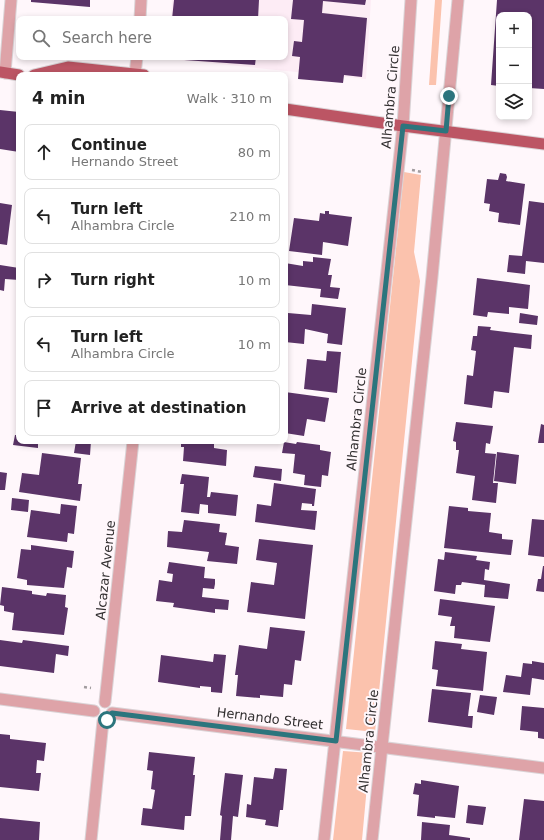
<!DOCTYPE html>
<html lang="en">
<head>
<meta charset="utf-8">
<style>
	:root { --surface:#fff; --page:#f6f6f6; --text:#222; --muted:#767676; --line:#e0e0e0 }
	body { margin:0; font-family:"DejaVu Sans",sans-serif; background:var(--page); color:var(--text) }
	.controls { position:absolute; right:12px; top:12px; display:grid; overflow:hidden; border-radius:8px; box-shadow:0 2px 6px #0003 }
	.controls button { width:36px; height:36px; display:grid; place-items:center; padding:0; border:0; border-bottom:1px solid var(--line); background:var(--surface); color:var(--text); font:20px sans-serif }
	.stop { position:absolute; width:12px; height:12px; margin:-9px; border:3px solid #2c757d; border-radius:50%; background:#fff }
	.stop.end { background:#2c757d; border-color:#fff; box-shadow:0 1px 4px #0008 }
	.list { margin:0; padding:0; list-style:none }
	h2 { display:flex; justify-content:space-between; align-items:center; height:52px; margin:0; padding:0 16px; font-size:17px }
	h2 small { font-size:13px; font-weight:400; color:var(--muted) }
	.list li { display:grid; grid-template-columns:26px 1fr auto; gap:12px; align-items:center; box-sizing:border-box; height:56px; margin:0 8px 8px; padding:0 8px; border:1px solid var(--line); border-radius:8px }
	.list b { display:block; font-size:15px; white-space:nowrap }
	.list p { margin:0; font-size:13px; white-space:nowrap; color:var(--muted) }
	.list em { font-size:13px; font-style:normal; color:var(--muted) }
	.icon { flex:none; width:22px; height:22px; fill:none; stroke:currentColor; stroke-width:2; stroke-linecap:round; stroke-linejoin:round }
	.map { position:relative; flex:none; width:544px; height:840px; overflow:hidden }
	.search { position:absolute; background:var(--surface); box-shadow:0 2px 6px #0003; left:16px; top:16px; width:272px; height:44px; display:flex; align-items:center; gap:10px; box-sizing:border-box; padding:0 14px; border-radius:8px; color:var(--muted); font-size:15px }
	.panel { position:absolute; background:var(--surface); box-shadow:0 2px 6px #0003; left:16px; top:72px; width:272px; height:372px; border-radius:8px }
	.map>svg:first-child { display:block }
</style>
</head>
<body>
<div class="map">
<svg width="544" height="840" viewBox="0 0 544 840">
	<rect width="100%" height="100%" fill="#fff7fb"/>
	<path fill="#fdecf5" d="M172,0H371L366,79L169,59V57H285V19H171Z"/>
	<path fill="#fbc2ad" d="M435,0H442L436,85H429Z
		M404,172L421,175L414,252L420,281L375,732L346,729Z
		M343,751L370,753L362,840H333Z"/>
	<path fill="#5b3468" d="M31,0H90V7L31,2Z
		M174,0H259L258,19H172Z
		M293,0H366L365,5L323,1L322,13L367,18L362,77L344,75L343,83L298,79L300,57L292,56L294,41L302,42L304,20L291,19Z
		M497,0H544V89L529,88V15H499V86L491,85Z
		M170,57H256L255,65L170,59Z
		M0,110L19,112V152L0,149Z
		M500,173L506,174L507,177L506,181L525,184L520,225L498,222L499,213L489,211L490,204L484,203L487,179L498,180Z
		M529,201L544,203V263L526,261L525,274L507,272L509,255L522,256Z
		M0,203L12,205L7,245L0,244Z
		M325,211H329V214L352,217L348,246L323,242L322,255L289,251L294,218L319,221L320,213L325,214Z
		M313,257L331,259L328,275H332L330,287L340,288L338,299L320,297L321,289L285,285V263L303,266V261L313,262Z
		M0,265L19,268V280L5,279L4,291L0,290Z
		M477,278L530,285L528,309L509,307V314L488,312L487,317L473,315Z
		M312,304L346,308L342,345L327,343L328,334L305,329L304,344L285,342V330H287L288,313L311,315Z
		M520,313L538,316L537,325L519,323Z
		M478,326L491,327L490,330L532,335L531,349L514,347L509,393L494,391L492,408L464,404L467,375L473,376L476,351L471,350L473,336H477Z
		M327,351L341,352L337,393L304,389L307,359L326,361Z
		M285,392L329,398L325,422L307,419L304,436L285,433Z
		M456,422L493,426L490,444L486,443L485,453L496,454L493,483H498L496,503L472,500L475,476L456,473L459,450H456V442L453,441Z
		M541,424L544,425V443H538Z
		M15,435H19V441H38V448L13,445Z
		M76,441H91L90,455L74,453Z
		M181,441H214V448L227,450L226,466L183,461L184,447H181Z
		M284,442L296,444L297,442L320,445V450L331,452L328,476L322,475L321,487L304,485L305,475L293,473L295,454L282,453Z
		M497,452L519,455L516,484L494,481Z
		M42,453L81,458L78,484H82L80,501L19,492L22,473L39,475Z
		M255,466L282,469L281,481L253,477Z
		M0,472L7,473L5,490H0Z
		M182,474L209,477L207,497H210L211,492L238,495L236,516L208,513V505L200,504L199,514L181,512L184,484H180Z
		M274,483L316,489L314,506H312V504L302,503L301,510L317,511L315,530L255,522L257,504L271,506Z
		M12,498L29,500L28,512L11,510Z
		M61,504L77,506L74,534L68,533L67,542L27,537L31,510L60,514Z
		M449,506L468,508V511L491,513L489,532L502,534V539L513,540L511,555L444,548Z
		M532,519L544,520V557L528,555Z
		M184,520L220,524L219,532L227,533L225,545L239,547L237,564L207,561L209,552L167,547L168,531L182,532Z
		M259,539L313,545L305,619L247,612L251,582L274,585L277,563L256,560Z
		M31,545L74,551L72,568L67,567L64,588L27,585V580L17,578L21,549L31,550Z
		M445,552L477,556L476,560L490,562L489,570L485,569L484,580L510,584L508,599L484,597L485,585L462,582L461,585H456L455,594L434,591L438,559L444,560Z
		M169,562L205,567L204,578L215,579V584L214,589L203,588L202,597L229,600L228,610L215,609V613L173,607L174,603L156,601L159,580L172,582L173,574L167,573Z
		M543,566H544V592L536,591L538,579H541Z
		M2,587L32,591V594L46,596L47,593L66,595L65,607L68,608L64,635L12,630L14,613L4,611V606L0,605Z
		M440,599L495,606L490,642L454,638L455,626H450L452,617L438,615Z
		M270,627L305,631L301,661L295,660L292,685L284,684L283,697L260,695V698L236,696L238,675H235L239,645L267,649Z
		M0,640L22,643L23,640L69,646L68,656L56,654L54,673L0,666Z
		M435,641L462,644L461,649L487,652L483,691L436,686L438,670L432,669Z
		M214,654L226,655L222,693L211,692V687L200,686V688L158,682L161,655L213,662Z
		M532,661L544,663V680L532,678L530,695L503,692L506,675L521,677L523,663L532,664Z
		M432,689L471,693L468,716H473L472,728L428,722Z
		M480,695L497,697L494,715L477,712Z
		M522,706L544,708V739L538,738V732L520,730Z
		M0,734L10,735V739L46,743L44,761L37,760L36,773H41L39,791L0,787Z
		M149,752L195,757L193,775H195L191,816H185L184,830L141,825L143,808L152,809L155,790L151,789L153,771L147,770Z
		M275,768L287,769L283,810H280L278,827L265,825L266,820L246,817L247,804L251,805L254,777L273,779Z
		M225,773L243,775L238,817L233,816L231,840H220L222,816L220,815Z
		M421,780L459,786L455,818L435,816V818L417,816L419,795L413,794L415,783L421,784Z
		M524,799L544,801V840H519Z
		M468,805L486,807L483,825L466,823Z
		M0,818L40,822L39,840H0Z
		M422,822L450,825L449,835L470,838V840H421Z"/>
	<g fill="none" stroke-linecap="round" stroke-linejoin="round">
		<defs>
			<path id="service" d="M5,73L11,0"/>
			<path id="minor" d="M140,19L141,0
				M135,74L137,57
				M0,699L94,711
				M105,702L133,441
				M112,713L544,768
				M91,840L103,721"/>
			<path id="tertiary" d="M324,840L403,126L411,0
				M372,840L432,277L458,0"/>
			<path id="primary" d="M0,72L19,75
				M34,75L68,67L144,75
				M285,109L403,126L544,144"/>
		</defs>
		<use href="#service" stroke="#dad3d6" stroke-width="13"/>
		<use href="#minor" stroke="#dad3d6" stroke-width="13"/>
		<use href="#tertiary" stroke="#dad3d6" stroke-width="13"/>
		<use href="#primary" stroke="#dad3d6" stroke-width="13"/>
		<path stroke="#a29c9f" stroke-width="2.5" stroke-dasharray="3 3" stroke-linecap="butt" d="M412,170L422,172
			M84,687L91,688"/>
		<use href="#service" stroke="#dea3a8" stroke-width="11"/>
		<use href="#minor" stroke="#dea3a8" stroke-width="11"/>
		<use href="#tertiary" stroke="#dea3a8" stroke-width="11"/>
		<use href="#primary" stroke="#bc5564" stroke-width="11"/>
	</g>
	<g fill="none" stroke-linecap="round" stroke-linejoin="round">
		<path stroke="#2c757d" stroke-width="5" d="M107,720L111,716L112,713L336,741L403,126L446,131L449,96"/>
	</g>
	<g text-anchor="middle" stroke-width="4" stroke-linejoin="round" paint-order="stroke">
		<g font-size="13" fill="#322f30" stroke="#fff7fb">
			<text transform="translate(390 97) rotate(-85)" y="5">Alhambra Circle</text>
			<text transform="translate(356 419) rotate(-84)" y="5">Alhambra Circle</text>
			<text transform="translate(105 570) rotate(-84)" y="5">Alcazar Avenue</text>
			<text transform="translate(270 718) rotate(7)" y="5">Hernando Street</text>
			<text transform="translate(368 741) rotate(-84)" y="5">Alhambra Circle</text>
		</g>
	</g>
</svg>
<div class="controls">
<button>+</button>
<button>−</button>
<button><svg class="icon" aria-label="layers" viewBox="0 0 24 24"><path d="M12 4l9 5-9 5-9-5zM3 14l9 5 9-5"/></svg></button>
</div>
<div class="stop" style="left:107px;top:720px"></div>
<div class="stop end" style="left:449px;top:96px"></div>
<div class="search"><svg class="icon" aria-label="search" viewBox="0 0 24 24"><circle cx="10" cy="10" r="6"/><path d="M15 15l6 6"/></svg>Search here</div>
<section class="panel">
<h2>4 min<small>Walk · 310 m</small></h2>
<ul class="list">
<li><svg class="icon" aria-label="ahead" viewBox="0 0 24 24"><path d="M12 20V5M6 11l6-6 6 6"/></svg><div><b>Continue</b><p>Hernando Street</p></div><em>80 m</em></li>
<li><svg class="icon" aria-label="left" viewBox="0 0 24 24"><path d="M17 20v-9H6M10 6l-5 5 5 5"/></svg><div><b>Turn left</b><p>Alhambra Circle</p></div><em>210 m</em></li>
<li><svg class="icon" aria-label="right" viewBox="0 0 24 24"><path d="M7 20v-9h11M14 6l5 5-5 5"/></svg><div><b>Turn right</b></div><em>10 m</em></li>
<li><svg class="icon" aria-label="left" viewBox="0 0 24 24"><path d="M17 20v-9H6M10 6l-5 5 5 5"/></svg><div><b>Turn left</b><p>Alhambra Circle</p></div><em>10 m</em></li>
<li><svg class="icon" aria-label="arrive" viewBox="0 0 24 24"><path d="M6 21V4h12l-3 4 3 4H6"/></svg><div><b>Arrive at destination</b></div></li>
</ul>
</section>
</div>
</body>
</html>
